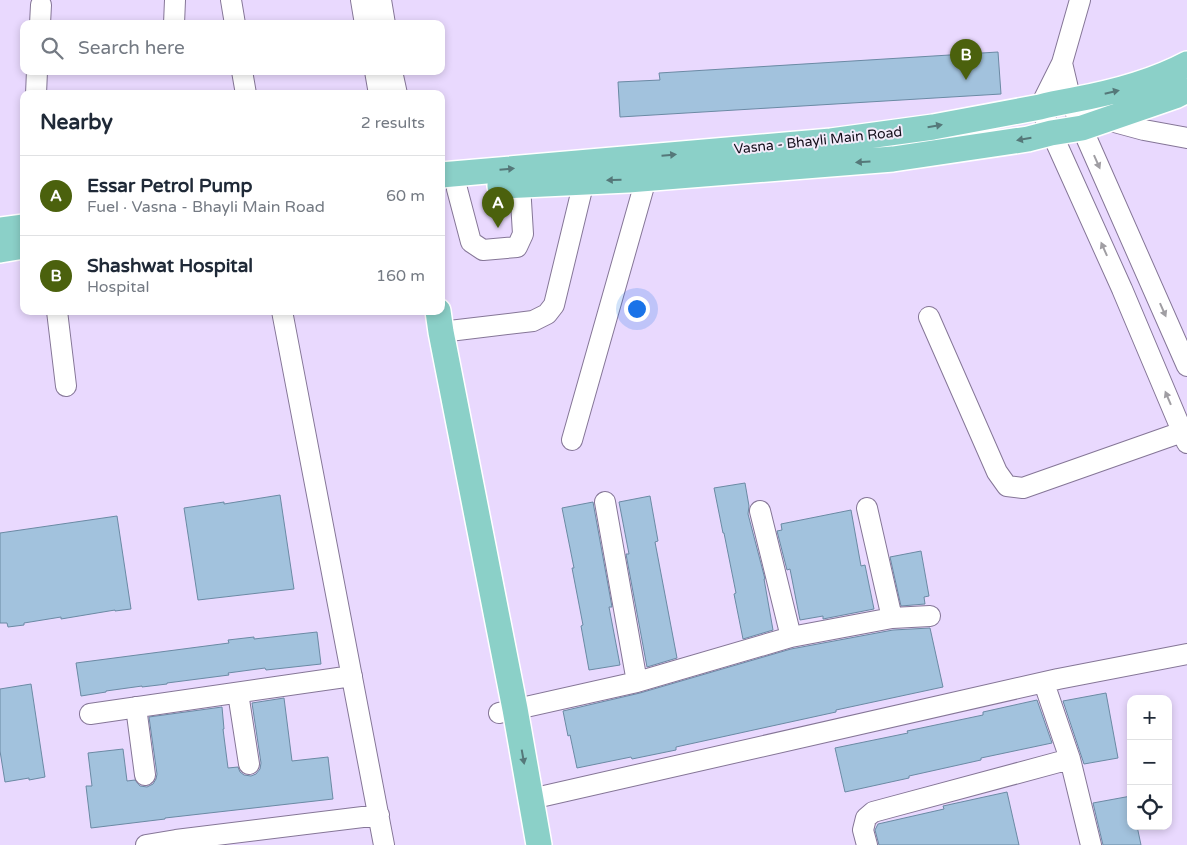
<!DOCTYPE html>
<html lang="en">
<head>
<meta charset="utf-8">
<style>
	:root { --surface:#fff; --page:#f2f2f3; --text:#1f2937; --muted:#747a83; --line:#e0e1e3; --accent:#4b610d }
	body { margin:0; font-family:"Varela Round",sans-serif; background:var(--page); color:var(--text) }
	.controls { position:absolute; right:15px; bottom:15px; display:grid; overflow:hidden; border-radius:10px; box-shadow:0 2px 8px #0003 }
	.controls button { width:45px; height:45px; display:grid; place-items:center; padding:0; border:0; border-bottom:1px solid var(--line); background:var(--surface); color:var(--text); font:25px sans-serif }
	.you { position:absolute; left:636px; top:308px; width:18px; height:18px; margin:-12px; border:4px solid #fff; border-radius:50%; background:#1a73e8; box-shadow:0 0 0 8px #1a73e833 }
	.badge { display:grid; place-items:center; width:32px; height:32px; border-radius:50%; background:var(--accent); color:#fff; font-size:16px; font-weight:700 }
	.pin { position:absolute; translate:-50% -41px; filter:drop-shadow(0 1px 2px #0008) }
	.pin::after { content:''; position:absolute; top:26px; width:18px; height:15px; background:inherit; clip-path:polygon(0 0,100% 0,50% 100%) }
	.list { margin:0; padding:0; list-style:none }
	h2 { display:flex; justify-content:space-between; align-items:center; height:65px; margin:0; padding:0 20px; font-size:21px }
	h2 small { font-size:16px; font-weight:400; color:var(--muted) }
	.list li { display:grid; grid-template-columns:32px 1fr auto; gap:15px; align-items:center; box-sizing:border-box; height:80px; padding:0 20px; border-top:1px solid var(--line) }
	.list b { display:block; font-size:19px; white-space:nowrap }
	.list p { margin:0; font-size:16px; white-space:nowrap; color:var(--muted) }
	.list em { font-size:16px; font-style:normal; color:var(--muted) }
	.icon { flex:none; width:28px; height:28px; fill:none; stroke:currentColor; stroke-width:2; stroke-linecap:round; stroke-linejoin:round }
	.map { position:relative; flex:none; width:1187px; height:845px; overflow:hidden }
	.search { position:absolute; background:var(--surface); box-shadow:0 2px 8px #0003; left:20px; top:20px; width:425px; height:55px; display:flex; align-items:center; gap:12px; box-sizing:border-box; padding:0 18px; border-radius:10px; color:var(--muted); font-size:19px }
	.panel { position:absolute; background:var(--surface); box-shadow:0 2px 8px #0003; left:20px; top:90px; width:425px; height:225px; border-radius:10px }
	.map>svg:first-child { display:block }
</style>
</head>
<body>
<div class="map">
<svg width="1187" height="845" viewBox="0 0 1187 845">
	<rect width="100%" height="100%" fill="#e9d9fe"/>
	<path fill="#a2c2dd" stroke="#6b8aa4" d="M998,52L1001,94L620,117L618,82L660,80L659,73Z
		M745,483L749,506L748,514L765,579H764L773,630L743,639L734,594L736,593L724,533H723L714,488Z
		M280,495L294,589L198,600L184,508L224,502V504Z
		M650,496L658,541L655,542L677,658L647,667L626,554H629L619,502Z
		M593,502L612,607H609L620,665L589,670L581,626L583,625L572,568H574L562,508Z
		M851,510L861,566L865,565L874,609L823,619V616L800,620L790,569L787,570L777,531L782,530L781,524Z
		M117,516L131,609L115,611V610L61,619V617L24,623V625L8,627L7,623H0V533Z
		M921,551L929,596L924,597L925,604L901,606L890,557Z
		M930,628L943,687L836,710V712L781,724L676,747V750L632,759L631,757L577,768L570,735L568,736L563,711L640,693L791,649L893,630Z
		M317,632L321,664L266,670L265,668L228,673L229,675L167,683V684L142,687V686L106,691V692L81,696L76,663L229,643L228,640L254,637V639Z
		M31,684L45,777L29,780V778L5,782L0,751V689Z
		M1106,693L1118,758L1084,764L1063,701Z
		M284,698L292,761L328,757L333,799L165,818V819L91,828L86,786H92L88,753L123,749L127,781L135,780L140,786L147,787L153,784L156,779L157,774L149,717L222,707L224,729H223L228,768L238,767L240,772L244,775L251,776L256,774L260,769L261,763L252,703Z
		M1037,700L1052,743L981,758V760L909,776V778L845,792L835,748L908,733L907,731L983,715V712Z
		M1007,792L1019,845H879L875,830L878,824L944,809L943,806Z
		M1131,796V826H1137L1141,845H1103L1093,803Z"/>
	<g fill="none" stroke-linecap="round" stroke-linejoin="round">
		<defs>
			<path id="minor" d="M231,0L235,24
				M361,0L365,24
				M381,0L385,24
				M40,24L41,5
				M174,24L175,0
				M1062,63L1080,0
				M242,71L246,94
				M375,71L379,94
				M392,71L397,94
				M36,94L37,71
				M1107,120L1144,130L1187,138
				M457,189L471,242L483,250L517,247L523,234L520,185
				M57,311L66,386
				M282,311L384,845
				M929,317L997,472L1007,486L1023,488L1182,432
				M441,332L533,321L547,314L554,305L584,181
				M1187,366L1082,128L1071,101L1062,63L1040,107L1122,289L1187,443
				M572,440L646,179
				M605,502L637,682
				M867,508L892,618
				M760,511L791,637
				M238,693L249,764
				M136,707L145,775
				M499,713L637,682L791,637L892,618L930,616
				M90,714L352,676
				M1070,759L1091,845
				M531,799L1058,679L1187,654
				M146,845L176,840L379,815
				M867,845L863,830L866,818L873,812L1070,759L1044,683"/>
			<path id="major" d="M441,175L831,141L933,127L1040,107C1051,104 1062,102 1073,100C1111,93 1153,82 1187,64
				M500,186L628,180L893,159L1028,139L1051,133L1082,128L1175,96L1187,90
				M0,230L24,227
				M0,250L24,246
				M438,311L441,332L515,709L539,845"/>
		</defs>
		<use href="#minor" stroke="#857697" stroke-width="22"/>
		<use href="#major" stroke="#fff" stroke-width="28"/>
		<use href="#minor" stroke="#fff" stroke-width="20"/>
		<use href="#major" stroke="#8bd0c8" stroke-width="25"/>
	</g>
	<defs><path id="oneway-solid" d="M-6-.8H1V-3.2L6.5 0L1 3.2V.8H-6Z" transform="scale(1.25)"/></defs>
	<g fill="#557879">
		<use href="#oneway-solid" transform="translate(1112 92) rotate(-13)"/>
		<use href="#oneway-solid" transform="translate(935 126) rotate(-10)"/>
		<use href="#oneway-solid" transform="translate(1024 139) rotate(170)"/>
		<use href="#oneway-solid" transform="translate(669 155) rotate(-5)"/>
		<use href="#oneway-solid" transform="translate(863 162) rotate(176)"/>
		<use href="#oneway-solid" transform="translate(507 169) rotate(-5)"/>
		<use href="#oneway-solid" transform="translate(614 180) rotate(178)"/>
		<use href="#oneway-solid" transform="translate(523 757) rotate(80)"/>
	</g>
	<g fill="#a09ea3">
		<use href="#oneway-solid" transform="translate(1097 162) rotate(66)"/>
		<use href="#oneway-solid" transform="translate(1104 249) rotate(-114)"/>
		<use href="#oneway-solid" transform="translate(1163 310) rotate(66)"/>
		<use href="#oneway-solid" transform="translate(1168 398) rotate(-113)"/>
	</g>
	<g text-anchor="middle" stroke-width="4" stroke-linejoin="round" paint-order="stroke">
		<g font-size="14" fill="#120d19" stroke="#f2ebfa">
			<text transform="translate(818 140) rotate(-6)" y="5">Vasna - Bhayli Main Road</text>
		</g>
	</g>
</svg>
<div class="controls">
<button>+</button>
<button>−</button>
<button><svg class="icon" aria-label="locate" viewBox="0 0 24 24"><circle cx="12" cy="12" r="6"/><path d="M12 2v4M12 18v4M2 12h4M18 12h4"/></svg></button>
</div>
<div class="you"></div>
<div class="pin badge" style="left:498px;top:228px">A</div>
<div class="pin badge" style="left:966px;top:80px">B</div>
<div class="search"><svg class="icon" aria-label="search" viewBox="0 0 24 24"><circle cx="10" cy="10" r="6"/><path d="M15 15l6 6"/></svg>Search here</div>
<section class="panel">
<h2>Nearby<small>2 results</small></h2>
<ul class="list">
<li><span class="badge">A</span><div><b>Essar Petrol Pump</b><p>Fuel · Vasna - Bhayli Main Road</p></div><em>60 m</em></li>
<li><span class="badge">B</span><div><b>Shashwat Hospital</b><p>Hospital</p></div><em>160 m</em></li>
</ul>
</section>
</div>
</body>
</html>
